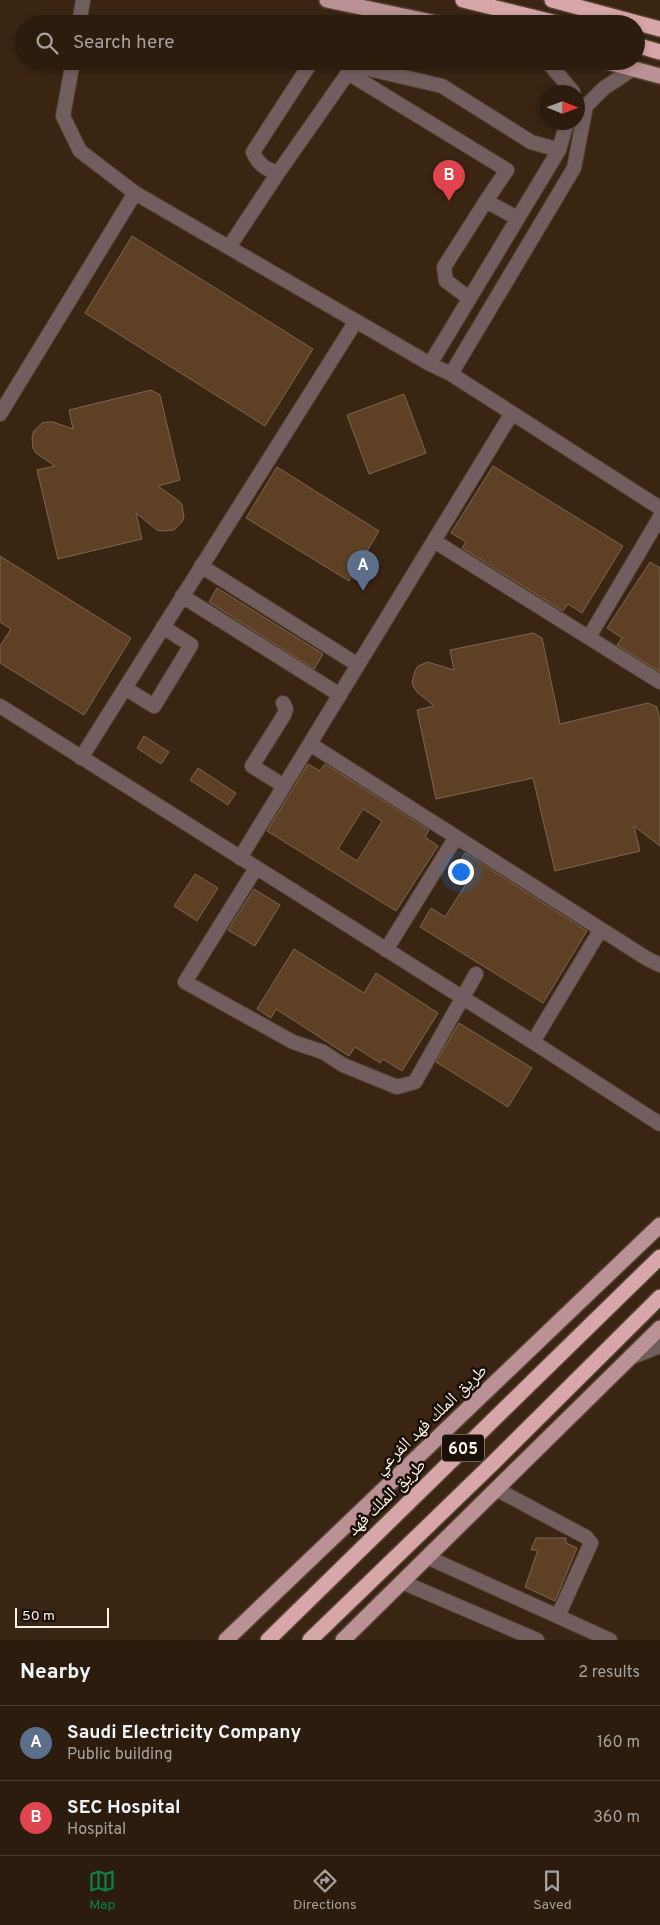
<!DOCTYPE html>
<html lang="en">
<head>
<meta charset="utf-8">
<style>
	:root { --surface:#2b1c0e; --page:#332517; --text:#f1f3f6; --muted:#a6a19e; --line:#473a2e; --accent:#0b8043 }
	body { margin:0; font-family:Overpass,"Noto Naskh Arabic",sans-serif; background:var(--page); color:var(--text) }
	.compass { position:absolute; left:540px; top:85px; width:45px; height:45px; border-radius:50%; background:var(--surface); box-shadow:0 2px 8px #0003; rotate:91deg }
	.scale { position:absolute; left:15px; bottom:12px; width:94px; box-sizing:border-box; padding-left:5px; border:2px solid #fef1e5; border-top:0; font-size:14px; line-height:18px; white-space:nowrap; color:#fef1e5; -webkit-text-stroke:4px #191109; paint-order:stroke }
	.you { position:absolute; left:460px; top:871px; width:18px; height:18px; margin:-12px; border:4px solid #fff; border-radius:50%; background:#1a73e8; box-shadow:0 0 0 8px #1a73e833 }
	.badge { display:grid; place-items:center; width:32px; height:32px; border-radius:50%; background:var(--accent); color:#fff; font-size:16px; font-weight:700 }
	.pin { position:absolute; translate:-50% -41px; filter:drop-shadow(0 1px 2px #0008) }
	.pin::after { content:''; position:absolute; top:26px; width:18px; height:15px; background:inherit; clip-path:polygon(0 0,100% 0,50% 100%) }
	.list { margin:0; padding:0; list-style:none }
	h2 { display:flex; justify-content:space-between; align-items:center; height:65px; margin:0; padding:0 20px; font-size:21px }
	h2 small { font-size:16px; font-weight:400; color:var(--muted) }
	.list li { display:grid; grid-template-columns:32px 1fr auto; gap:15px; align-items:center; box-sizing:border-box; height:75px; padding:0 20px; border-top:1px solid var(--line) }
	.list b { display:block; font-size:19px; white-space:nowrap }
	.list p { margin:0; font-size:16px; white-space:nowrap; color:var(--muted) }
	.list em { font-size:16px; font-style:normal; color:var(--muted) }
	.icon { flex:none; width:28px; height:28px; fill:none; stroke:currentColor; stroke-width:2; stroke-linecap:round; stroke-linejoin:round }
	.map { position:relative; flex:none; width:660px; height:1640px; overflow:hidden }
	.search { position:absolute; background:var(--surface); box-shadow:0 2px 8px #0003; left:15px; right:15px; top:15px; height:55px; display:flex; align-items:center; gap:12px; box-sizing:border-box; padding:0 18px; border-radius:28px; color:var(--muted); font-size:19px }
	.sheet { height:215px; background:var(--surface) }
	nav { display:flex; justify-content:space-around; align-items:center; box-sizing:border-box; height:70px; border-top:1px solid var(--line); background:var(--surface); font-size:14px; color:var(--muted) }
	nav a { display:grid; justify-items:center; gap:2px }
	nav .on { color:var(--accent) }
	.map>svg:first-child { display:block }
</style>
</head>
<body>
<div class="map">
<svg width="660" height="1640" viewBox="0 0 660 1640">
	<rect width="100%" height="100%" fill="#392512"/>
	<path fill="#5e4125" stroke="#7d6651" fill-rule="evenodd" d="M132,236L313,349L265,426L85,313Z
		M151,390L160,395L180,480L158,486L179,501L182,505L184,517L182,522L174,530L163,531L157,530L136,513L142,539L58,559L37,470L55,466L36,453L33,448L32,437L34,431L42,423L47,422H53L73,429L69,410Z
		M404,394L426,453L369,474L347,415Z
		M493,466L623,546L582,613L568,604L563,611L462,548L466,542L451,533Z
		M277,467L379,531L349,581L246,518Z
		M0,556L131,638L84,715L0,663V646L11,629L0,622Z
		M650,562L660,568V672L617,645L622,638L607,628Z
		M217,588L323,654L314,669L209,602Z
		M533,633L542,638L560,724L648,703L657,707L660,720V846L634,826L640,851L555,871L533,778L436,799L417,710L434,706L417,692L414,688L412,682L415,671L418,666L428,662L454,670L450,650Z
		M144,736L169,752L161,764L137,748Z
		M308,764L320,771L325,764L429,830L425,837L438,846L396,911L267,831ZM363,809L382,821L357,861L338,849Z
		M198,768L236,793L228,805L190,780Z
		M465,853L587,931L543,1003L420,927L431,908L445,917L471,876L456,867Z
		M195,874L218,888L197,921L174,906Z
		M254,889L280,905L255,946L228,930Z
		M294,949L364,993L376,973L438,1013L402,1071L383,1059L380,1063L355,1047L349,1056L276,1009L271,1018L257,1009Z
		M459,1023L532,1068L508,1107L436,1062Z
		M536,1538H566V1543L577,1548L555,1601L525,1587L538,1550H531Z"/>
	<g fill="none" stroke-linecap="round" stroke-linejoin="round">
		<defs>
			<path id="minor" d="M79,24L83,0
				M73,61L63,116L80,151L135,193L430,364L451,374L660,508
				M312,61L253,152C258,164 265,169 278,173L348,73
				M547,61L573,92
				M517,218L486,201L507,170L348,73L352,65L442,86L531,142L559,150
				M229,247L278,173
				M469,298L446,281L444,267L486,201
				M430,364L559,150L567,122
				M451,374L574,168L586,106L604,88L633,69
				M0,414L135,193
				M434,541L660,682
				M201,566L358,665
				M182,596L340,695
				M589,637L660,517
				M125,688L154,706L191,645L163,627
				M283,703L286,709L284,715L252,766L284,786
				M0,706L533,1042L660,1124
				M310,744L646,958L660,965
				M81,758L356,321
				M240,858L512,413
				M256,868L185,982L293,1042L323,1052L343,1065L397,1087L415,1082L476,974
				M386,950L456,837
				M533,1042L601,929
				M630,1358L660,1346
				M496,1489L586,1537L591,1543L558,1616
				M427,1557L610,1640
				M402,1582L537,1640"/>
			<path id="major" d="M327,0L441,24
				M604,61L660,76
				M226,1640L660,1225
				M343,1640L660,1328"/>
			<path id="highway" d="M463,0L561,24
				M552,0L660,29
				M636,45L660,52
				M268,1640L660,1257
				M310,1640L491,1465L660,1297"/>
		</defs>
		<use href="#minor" stroke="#554230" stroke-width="16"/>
		<use href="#major" stroke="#554230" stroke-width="18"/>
		<use href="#highway" stroke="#554230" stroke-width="18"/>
		<use href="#minor" stroke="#735e5f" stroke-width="14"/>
		<use href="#major" stroke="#ba9194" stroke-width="15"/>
		<use href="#highway" stroke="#d7a6a9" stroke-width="15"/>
	</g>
	<g text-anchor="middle" stroke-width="5" stroke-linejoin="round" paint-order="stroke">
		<rect fill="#191109" stroke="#b9aea3" stroke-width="1" x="442" y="1434.5" width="42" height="27" rx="4"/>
		<g font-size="16" font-weight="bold" fill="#fef1e5">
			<text x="463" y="1454">605</text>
		</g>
		<g font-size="18" fill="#fef1e5" stroke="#191109">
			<text transform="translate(430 1419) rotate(-44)" y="6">طريق الملك فهد الفرعي</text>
			<text transform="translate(386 1497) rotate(-44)" y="6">طريق الملك فهد</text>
		</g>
	</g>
</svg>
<svg class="compass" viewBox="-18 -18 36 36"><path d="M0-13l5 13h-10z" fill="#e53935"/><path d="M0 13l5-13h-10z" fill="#a6a19e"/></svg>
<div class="scale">50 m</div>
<div class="you"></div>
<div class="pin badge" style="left:363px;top:591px;background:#5c6f8a">A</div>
<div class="pin badge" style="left:449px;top:201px;background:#e0444e">B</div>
<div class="search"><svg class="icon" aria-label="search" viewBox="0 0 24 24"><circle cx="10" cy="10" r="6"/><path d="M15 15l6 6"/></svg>Search here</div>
</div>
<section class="sheet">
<h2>Nearby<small>2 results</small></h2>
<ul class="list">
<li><span class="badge" style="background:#5c6f8a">A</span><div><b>Saudi Electricity Company</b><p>Public building</p></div><em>160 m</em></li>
<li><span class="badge" style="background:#e0444e">B</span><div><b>SEC Hospital</b><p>Hospital</p></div><em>360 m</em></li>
</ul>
</section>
<nav>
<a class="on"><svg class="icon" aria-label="map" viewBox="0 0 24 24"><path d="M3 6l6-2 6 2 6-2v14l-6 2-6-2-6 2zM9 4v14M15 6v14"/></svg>Map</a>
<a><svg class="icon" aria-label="directions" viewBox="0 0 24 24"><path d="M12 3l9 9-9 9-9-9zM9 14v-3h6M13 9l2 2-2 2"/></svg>Directions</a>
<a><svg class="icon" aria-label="saved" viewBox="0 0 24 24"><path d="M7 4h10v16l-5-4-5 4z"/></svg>Saved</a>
</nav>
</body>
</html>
